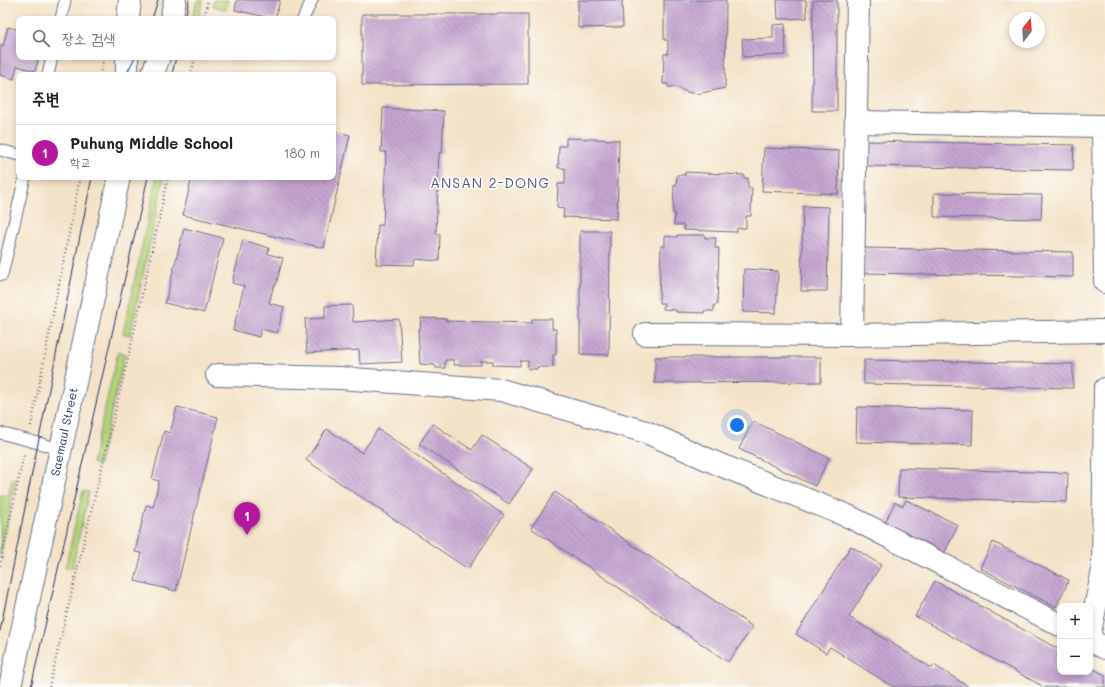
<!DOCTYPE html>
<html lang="ko">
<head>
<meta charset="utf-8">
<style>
	:root { --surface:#fff; --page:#f2f2f2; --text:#222; --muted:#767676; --line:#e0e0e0; --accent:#b5179e }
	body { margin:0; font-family:Mali,"Poor Story",sans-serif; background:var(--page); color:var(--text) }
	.controls { position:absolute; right:12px; bottom:12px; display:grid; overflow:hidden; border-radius:8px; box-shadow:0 2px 6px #0003 }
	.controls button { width:36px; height:36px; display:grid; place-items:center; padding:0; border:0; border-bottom:1px solid var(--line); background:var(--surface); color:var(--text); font:20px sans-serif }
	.compass { position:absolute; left:1009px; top:12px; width:36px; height:36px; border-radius:50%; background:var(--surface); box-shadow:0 2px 6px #0003; rotate:17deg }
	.you { position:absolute; left:737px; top:425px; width:14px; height:14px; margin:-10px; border:3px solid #fff; border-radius:50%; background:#1a73e8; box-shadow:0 0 0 6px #1a73e833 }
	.badge { display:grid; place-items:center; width:26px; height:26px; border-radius:50%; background:var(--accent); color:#fff; font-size:13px; font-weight:700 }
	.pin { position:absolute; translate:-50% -33px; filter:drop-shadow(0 1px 2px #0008) }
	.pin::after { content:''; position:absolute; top:21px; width:14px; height:12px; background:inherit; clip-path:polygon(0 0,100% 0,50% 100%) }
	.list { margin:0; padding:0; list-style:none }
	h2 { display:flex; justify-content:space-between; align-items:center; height:52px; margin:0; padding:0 16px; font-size:17px }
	h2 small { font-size:13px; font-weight:400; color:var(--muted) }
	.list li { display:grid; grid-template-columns:26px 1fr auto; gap:12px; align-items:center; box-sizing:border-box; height:56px; padding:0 16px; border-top:1px solid var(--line) }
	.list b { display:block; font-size:15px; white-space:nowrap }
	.list p { margin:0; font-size:13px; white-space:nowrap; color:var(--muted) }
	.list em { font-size:13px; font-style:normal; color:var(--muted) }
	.icon { flex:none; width:22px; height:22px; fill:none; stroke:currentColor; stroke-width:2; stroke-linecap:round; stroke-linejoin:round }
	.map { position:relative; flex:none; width:1105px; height:687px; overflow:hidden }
	.search { position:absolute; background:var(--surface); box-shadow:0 2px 6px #0003; left:16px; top:16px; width:320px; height:44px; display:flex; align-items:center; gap:10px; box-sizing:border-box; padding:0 14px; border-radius:8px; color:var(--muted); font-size:15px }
	.panel { position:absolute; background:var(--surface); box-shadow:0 2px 6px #0003; left:16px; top:72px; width:320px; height:108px; border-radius:8px }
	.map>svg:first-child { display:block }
</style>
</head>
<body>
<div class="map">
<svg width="1105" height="687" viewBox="0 0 1105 687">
	<defs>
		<pattern id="building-back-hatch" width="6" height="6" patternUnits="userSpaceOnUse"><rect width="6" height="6" fill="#c6a5d0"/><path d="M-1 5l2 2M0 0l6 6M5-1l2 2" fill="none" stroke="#a087ac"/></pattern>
	</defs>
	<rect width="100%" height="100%" fill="#fdfcf7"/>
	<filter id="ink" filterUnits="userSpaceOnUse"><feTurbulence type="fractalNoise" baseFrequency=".025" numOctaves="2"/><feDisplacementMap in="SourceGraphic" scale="8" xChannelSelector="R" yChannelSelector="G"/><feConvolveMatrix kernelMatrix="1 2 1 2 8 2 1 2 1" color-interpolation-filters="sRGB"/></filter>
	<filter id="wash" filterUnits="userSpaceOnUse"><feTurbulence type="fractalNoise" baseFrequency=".012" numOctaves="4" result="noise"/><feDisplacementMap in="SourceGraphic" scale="16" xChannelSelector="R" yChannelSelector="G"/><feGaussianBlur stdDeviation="0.9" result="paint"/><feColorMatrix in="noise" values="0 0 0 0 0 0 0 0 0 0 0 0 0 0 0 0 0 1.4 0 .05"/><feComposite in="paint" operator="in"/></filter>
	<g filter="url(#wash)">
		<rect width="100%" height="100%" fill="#f4e2c8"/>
		<path fill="#b5d176" stroke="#68806a" d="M197,0H203L199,19H192Z
			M214,0H228L226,10L213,6Z
			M157,177H164L130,335L123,334Z
			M118,352L125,354L99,465L92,463Z
			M12,479L16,480L0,556V495L8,496Z
			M83,491L89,492L72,569L65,568Z"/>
		<g id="blocks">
			<path fill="url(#building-back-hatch)" d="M237,0H280L275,19L235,10Z
				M578,0H622L623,27L578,28Z
				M664,0H726L725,88L697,94L687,92L676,87H668V84H663L664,54H668V40H664Z
				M777,0H806L807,18L778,19Z
				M813,0H837V111H812Z
				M362,14H528V84L362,85Z
				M785,24L786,55L743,57L742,39L773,38V25Z
				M8,27L19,30V57H39L35,71L17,66L14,79L0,75V45L3,46Z
				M383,108L444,111L442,153H439L436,234H440L439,261L415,259L414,265L376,264L378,225H383L386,152H381Z
				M333,131L350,135L324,248L183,215L192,177H333Z
				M566,138L619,140L617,219L563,217L564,209L557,208L558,184H565V168H558L559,146H566Z
				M865,141L1074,145L1073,170L864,166Z
				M764,148L839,151L838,194L762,191Z
				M685,172L744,175V178H748V188H752L751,216H746V228H737V232L684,230V225H674L675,213H673L674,185H676L677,175H685Z
				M934,193L1042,195L1041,219L934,217Z
				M803,206L829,207L827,291H801Z
				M184,228L223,238L204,313L165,303Z
				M580,231H610L609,355L580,354Z
				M677,235H705V238H716L715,248H719L717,305H714V311H704V313L676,312V310L663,309L664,303H659L661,246H665V236L677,237Z
				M243,240L269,248L268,254L283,258L276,285H274L269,303L284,307L277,333L261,329L259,337L233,330L244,286L232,283Z
				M865,248L1073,252V277L864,273Z
				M744,269L778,271L776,313L743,312Z
				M352,305L353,322L399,319L402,362L360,364L359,350L307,353L305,319L325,318V306Z
				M421,318L446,319V321L532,323V319H552V329H556V355H553V367H537V369H528V361H520V366L493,365V361H481V365H454V360H445V368H436L435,365L420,364L418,329H420Z
				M655,357H821V382L655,383Z
				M864,360L1073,364V388L864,384Z
				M177,407L218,417L176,591L135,581L142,553L135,552L146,505L153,507L159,481L152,479L164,431L170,433Z
				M857,407L973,410L972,445L856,442Z
				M753,421L829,458L815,486L739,449Z
				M433,424L472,450L482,435L533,469L509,504L419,444Z
				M327,429L362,453L378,429L504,515L468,569L306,460Z
				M899,468L1068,473L1067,502L898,497Z
				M555,492L753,627L728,662L531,528Z
				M906,500L958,525L945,552L885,523L895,502L903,506Z
				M993,542L1069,580L1056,607L980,568Z
				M851,546L881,565L849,617L932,668L934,665L969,687H893L830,647L826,653L796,634Z
				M935,581L1060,650V672H1090V667L1105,675V687H1044L915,616Z"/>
		</g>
	</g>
	<g filter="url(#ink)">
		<use href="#blocks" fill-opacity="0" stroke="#676e83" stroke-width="1"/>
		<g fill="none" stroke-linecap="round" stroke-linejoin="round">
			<defs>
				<path id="service" d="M61,19L65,0
					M303,19L312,0
					M48,75L52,57
					M0,150L19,155
					M2,275L25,177
					M0,433L61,449"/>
				<path id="minor" d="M857,122L1103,126L1105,282
					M645,334L852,335L1105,331
					M852,335L858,0
					M217,375L340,378L501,390L646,432L718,464L850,517L1060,625
					M1090,632L1103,570L1105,389
					M1090,640L1105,648"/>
				<g id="secondary">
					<path d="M171,19L175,0"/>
					<path d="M152,75L159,57"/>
					<path id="s1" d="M10,687L119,177"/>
				</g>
				<path id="primary" d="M128,19L130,0
					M127,75V57"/>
			</defs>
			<use href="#service" stroke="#676e83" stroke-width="13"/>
			<use href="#minor" stroke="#676e83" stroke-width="24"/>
			<use href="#secondary" stroke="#676e83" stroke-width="24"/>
			<use href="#primary" stroke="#676e83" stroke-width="24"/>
			<path stroke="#676e83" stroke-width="2.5" stroke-dasharray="1 3" stroke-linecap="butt" d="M204,19L208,0
				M100,75L104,57
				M191,75L195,57
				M31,426L80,177
				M0,566L24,454
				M49,687L129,354L168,177"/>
			<use href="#service" stroke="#fff" stroke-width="11"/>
			<use href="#minor" stroke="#fff" stroke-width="22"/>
			<use href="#secondary" stroke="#fff" stroke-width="22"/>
			<use href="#primary" stroke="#fff" stroke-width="22"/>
			<path stroke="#1b2f5e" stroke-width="1" d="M152,19L158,0
				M185,19L189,0
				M126,75L135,57
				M172,75L176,57
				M0,631L92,177
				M31,687L148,177"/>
		</g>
	</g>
	<g text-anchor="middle" stroke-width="3.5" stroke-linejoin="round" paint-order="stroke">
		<g font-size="12" fill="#1b2f5e" stroke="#fdfcf7">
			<text dy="4" stroke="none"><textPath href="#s1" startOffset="261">Saemaul Street</textPath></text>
		</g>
		<g font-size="14" letter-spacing="1" fill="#575886" stroke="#fdfcf7">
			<text x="490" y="188">ANSAN 2-DONG</text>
		</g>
	</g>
</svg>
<div class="controls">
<button>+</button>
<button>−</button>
</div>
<svg class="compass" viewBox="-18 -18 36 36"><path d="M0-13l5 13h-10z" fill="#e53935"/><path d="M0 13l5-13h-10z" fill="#767676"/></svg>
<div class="you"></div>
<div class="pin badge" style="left:247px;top:535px">1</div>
<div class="search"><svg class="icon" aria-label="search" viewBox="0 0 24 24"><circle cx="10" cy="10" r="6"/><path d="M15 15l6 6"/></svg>장소 검색</div>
<section class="panel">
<h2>주변<small></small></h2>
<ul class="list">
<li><span class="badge">1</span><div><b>Puhung Middle School</b><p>학교</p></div><em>180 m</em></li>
</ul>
</section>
</div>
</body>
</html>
